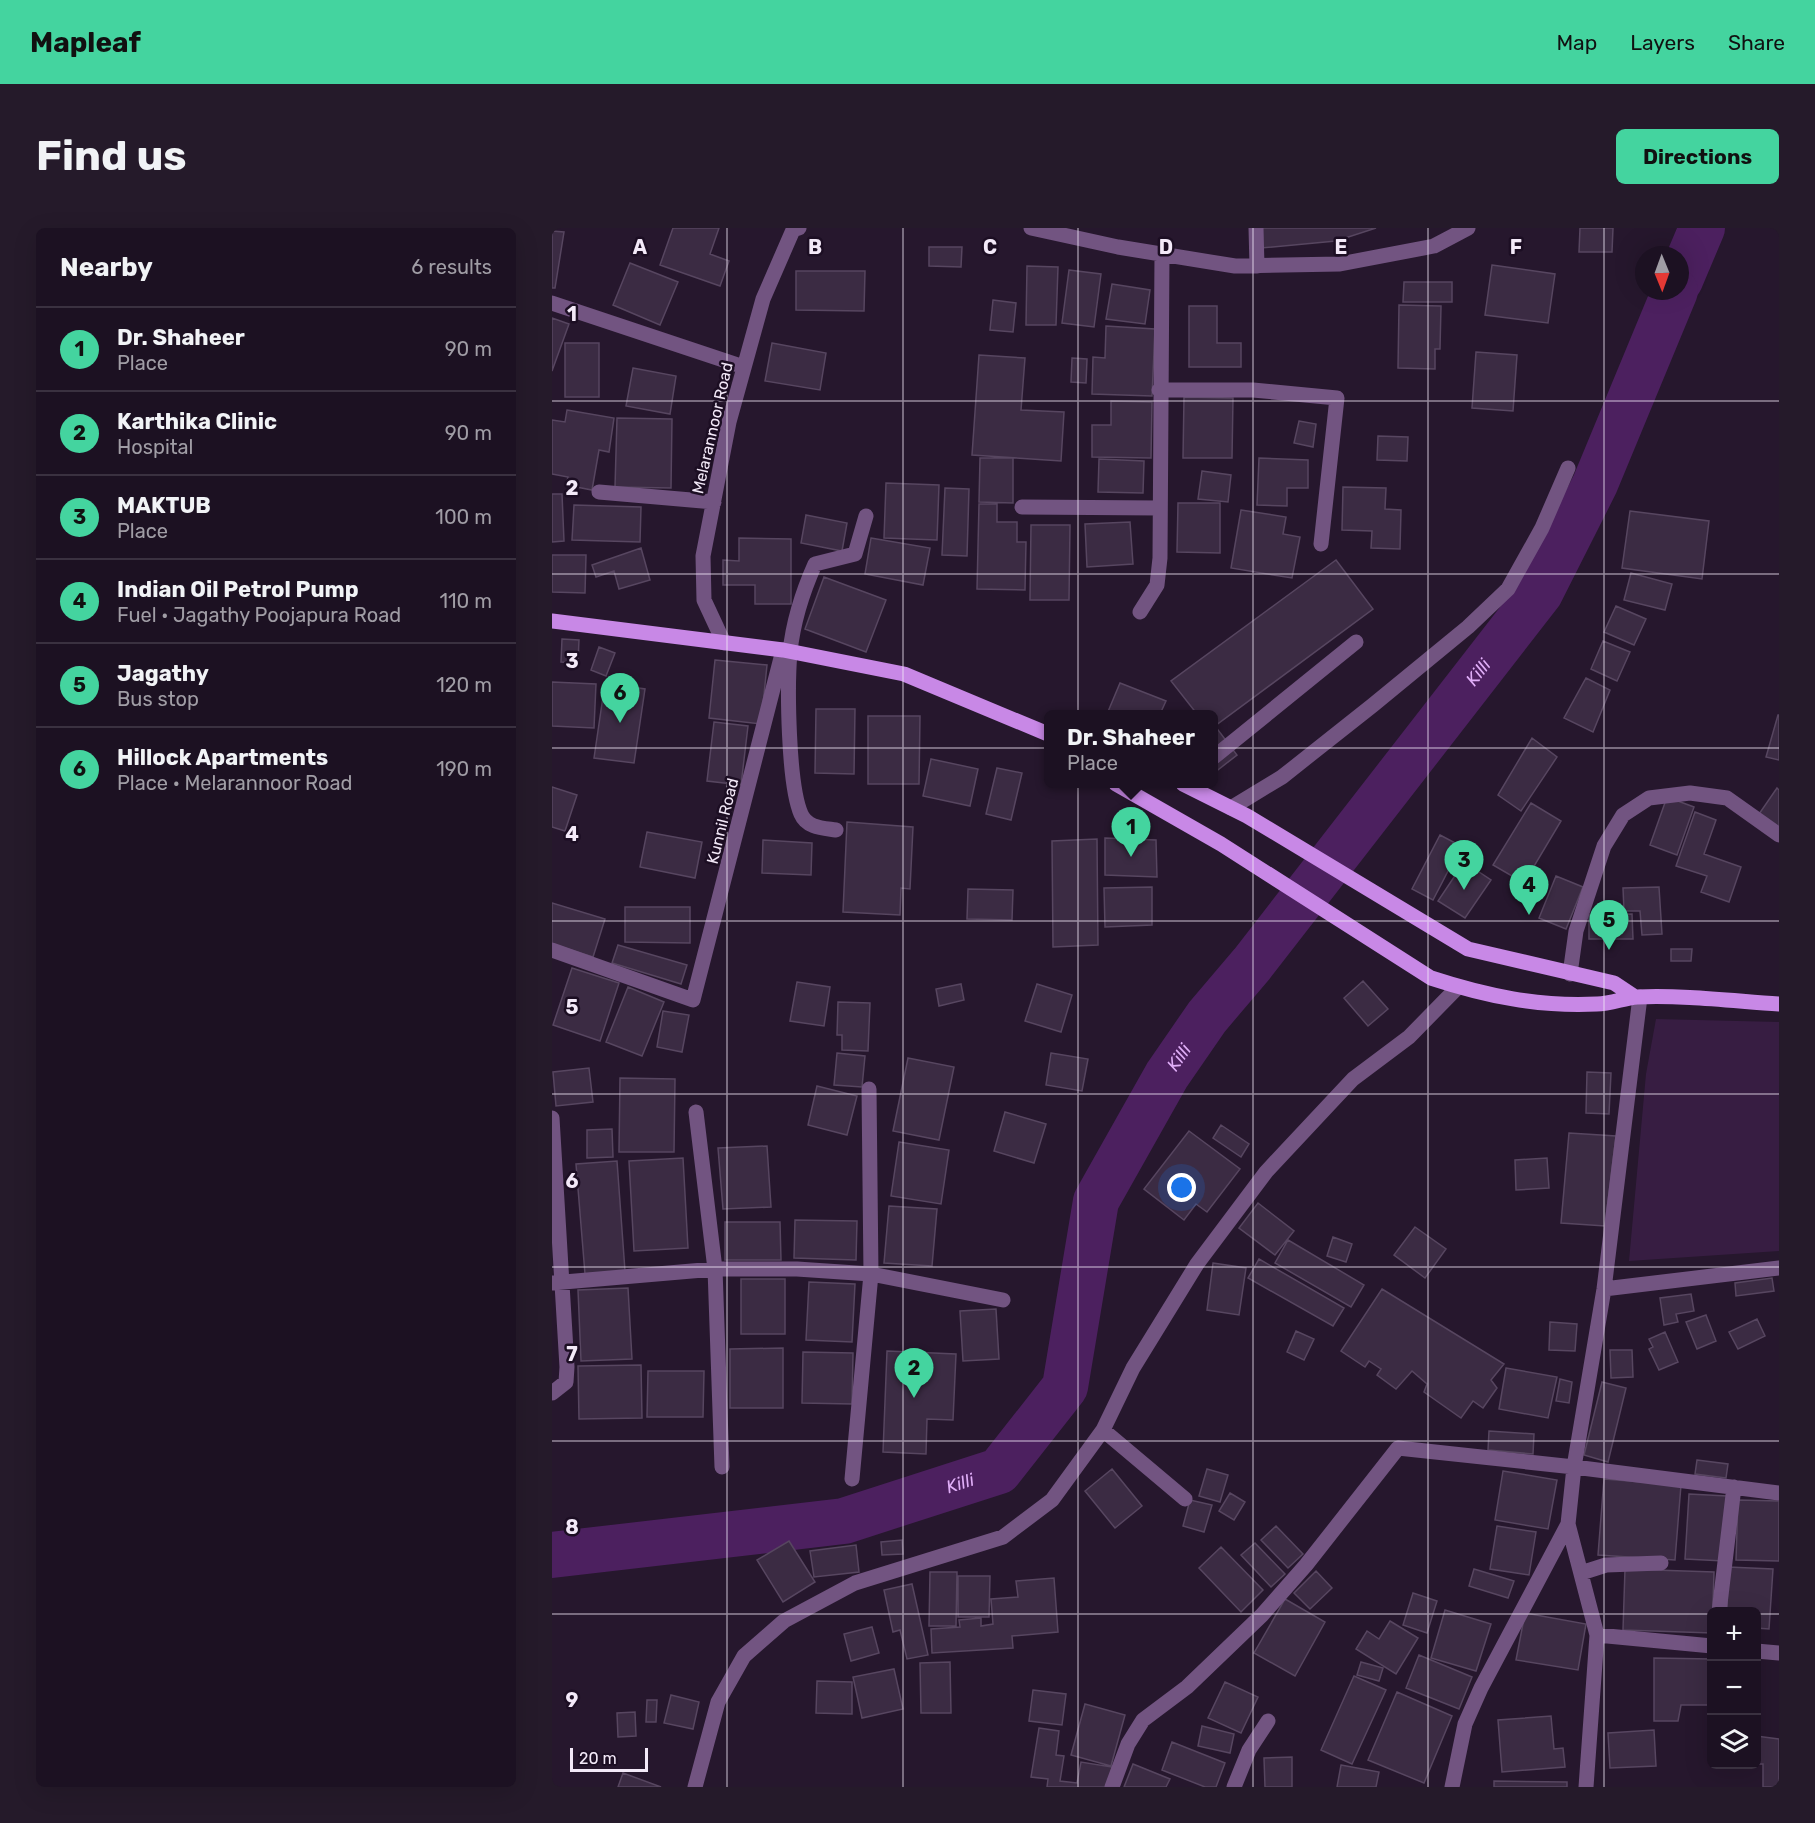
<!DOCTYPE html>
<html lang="en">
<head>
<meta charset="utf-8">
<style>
	:root { --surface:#1c1122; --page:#251a2a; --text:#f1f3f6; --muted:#a09da5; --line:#3a3140; --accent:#44d49f }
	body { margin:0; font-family:Rubik,sans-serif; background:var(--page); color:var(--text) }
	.controls { position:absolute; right:18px; bottom:18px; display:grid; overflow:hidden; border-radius:9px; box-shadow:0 6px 24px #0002 }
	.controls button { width:54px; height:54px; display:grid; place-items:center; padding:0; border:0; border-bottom:2px solid var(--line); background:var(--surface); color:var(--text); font:30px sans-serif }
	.compass { position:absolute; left:1083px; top:18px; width:54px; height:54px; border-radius:50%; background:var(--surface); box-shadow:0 6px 24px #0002; rotate:179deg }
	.scale { position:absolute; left:18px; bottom:15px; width:78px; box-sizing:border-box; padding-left:6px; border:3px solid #f3e9f8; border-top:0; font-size:16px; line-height:21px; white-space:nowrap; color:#f3e9f8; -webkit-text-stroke:4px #1c0e23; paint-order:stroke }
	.you { position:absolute; left:630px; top:960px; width:21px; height:21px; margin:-15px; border:4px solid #fff; border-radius:50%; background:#1a73e8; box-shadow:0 0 0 9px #1a73e833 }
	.badge { display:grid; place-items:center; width:39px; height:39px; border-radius:50%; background:var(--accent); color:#111; font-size:20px; font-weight:700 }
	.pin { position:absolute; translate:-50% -50px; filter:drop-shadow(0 2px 3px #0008) }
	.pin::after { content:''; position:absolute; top:32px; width:21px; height:18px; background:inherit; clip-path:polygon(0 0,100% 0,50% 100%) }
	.popup { position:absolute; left:492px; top:482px; width:174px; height:78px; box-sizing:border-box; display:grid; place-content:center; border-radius:9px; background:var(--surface); filter:drop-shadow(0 2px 4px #0005); font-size:20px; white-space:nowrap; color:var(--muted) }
	.popup b { font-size:22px; color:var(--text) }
	.popup::after { content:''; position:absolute; left:50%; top:100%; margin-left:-12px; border:12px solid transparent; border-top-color:var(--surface) }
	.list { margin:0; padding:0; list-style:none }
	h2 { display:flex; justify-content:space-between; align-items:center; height:78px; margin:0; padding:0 24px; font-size:26px }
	h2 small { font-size:20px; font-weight:400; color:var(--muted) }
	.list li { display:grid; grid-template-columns:39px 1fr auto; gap:18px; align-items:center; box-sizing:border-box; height:84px; padding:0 24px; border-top:2px solid var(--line) }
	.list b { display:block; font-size:22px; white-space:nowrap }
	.list p { margin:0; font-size:20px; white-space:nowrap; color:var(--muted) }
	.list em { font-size:20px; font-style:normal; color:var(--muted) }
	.icon { flex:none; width:33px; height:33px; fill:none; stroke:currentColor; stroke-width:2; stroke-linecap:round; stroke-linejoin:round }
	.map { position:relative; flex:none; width:1227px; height:1559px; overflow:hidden; border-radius:9px }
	header { display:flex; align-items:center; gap:36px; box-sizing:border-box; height:84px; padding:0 30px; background:var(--accent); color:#111 }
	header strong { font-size:28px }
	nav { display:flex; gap:33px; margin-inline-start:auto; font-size:21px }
	.intro { display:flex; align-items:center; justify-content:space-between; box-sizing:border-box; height:144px; padding:0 36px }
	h1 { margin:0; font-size:42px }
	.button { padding:15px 27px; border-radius:9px; background:var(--accent); color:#111; font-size:21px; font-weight:700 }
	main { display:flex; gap:36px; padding:0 36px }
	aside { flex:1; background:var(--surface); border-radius:9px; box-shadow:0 6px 24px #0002 }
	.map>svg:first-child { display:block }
</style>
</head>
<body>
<header>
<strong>Mapleaf</strong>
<nav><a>Map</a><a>Layers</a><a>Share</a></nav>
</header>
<div class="intro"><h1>Find us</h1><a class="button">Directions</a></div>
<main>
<aside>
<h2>Nearby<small>6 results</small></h2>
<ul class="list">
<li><span class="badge">1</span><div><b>Dr. Shaheer</b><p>Place</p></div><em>90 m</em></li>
<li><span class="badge">2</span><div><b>Karthika Clinic</b><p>Hospital</p></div><em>90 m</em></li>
<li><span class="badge">3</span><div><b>MAKTUB</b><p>Place</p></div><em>100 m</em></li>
<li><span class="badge">4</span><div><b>Indian Oil Petrol Pump</b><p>Fuel · Jagathy Poojapura Road</p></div><em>110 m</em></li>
<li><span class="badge">5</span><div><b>Jagathy</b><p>Bus stop</p></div><em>120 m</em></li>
<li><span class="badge">6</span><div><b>Hillock Apartments</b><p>Place · Melarannoor Road</p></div><em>190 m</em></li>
</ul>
</aside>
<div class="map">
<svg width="1227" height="1559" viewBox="0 0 1227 1559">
	<rect width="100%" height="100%" fill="#26172d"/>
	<path fill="#371d42" d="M1104,791L1227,794V1023L1077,1033L1094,846Z"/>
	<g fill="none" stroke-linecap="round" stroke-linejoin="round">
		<g stroke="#4c205f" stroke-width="46">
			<path d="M1128,52L1150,0"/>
			<path id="s1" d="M0,1327L292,1293L447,1243L513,1159L544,973L615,847L655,789L700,736L988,365L1043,256L1123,63"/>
		</g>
	</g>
	<path fill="#3b2b43" stroke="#574660" stroke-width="1.5" d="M121,0H167L158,26L177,33L168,58L108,37Z
		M710,0H824L784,13L709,20Z
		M1028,0H1061L1060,24H1027Z
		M0,3L12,4L3,60H0Z
		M377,19H410L409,39L377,38Z
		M78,35L126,54L108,97L61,77Z
		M940,37L1003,46L996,95L933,87Z
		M475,38L506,39L504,97H474Z
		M517,42L549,46L542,99L510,95Z
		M244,43H313L312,83L244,82Z
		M852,54H900V74H851Z
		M560,56L598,62L593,96L554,91Z
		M441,72L464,75L461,104L438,102Z
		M847,77L889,78L888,121H883V141L846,140Z
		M637,78H665V115H689V139H637Z
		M0,90L17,96L0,143Z
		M554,98L603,101L600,168L540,166L541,129L553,130Z
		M13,115H47V169H13Z
		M220,115L274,125L268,162L213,153Z
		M924,124L965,127L961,183L920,180Z
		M427,127L473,130L469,182L512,184L509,233L420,227Z
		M520,130L535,131L534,155L519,154Z
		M81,140L124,148L118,186L74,178Z
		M632,169L681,170L680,230H631Z
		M559,173L600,174L599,230L540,229V197H559Z
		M15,182L62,190L57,224L47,222L40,262L14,257L16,249L0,246V192L13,194Z
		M65,190L120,191L119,260L63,259Z
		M747,193L764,196L761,219L742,215Z
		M826,208L856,209L855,233L825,232Z
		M428,230H461V275L427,274Z
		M707,230L756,232V260H735V278L705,277Z
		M547,231L592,233L591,265L546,264Z
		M650,243L679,247L676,274L646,271Z
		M334,255L387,257L385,312L332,310Z
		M791,259L834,260L833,281L849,282L848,321L819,320L820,303L790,302Z
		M393,260L417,261L415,328L390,327Z
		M0,266H10L12,313L0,314Z
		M626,275H668V325L625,324Z
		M427,276H445V294H465V314H474L473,362L425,361Z
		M22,277L89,279L88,314L20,312Z
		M689,282L734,289L731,306L748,309L740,350L679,340Z
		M1078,283L1157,293L1150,351L1070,340Z
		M254,287L295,295L290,323L249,315Z
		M578,294L581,336L535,339L533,296Z
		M479,297H518L517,372H478Z
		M187,310L239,311V376H203V357H171V332L187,333Z
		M319,310L378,320L371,357L313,346Z
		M89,320L98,352L67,361L62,343L44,349L40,337Z
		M0,327H34L33,365L0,364Z
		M784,332L821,381L663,498L685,527L662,545V486H645L619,453Z
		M1079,345L1120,356L1113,382L1072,372Z
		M272,349L334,372L314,424L253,401Z
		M1064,378L1094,391L1082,417L1052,404Z
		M10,411L27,412L26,435L9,434Z
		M1051,413L1078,424L1065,453L1039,441Z
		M47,419L63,425L54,448L39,442Z
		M163,432L215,437L209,496L157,490Z
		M1034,450L1058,462L1041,504L1012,490Z
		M0,454L44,456L42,500L0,498Z
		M53,455L93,461L82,535L42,530Z
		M568,455L614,473L608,486H555Z
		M264,481H303L302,546L263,545Z
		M1226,487H1227V532L1214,529Z
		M316,488H368L367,556H316Z
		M162,494L196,498L189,557L155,553Z
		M980,510L1005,529L969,583L946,567Z
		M379,531L426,541L418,578L371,568Z
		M445,540L470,545L459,592L434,586Z
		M0,559L25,567L13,603L0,599Z
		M1225,560L1227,562V600L1207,586Z
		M1115,569L1142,579L1125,627L1098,617Z
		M979,575L1009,593L972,655L941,637Z
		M1143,584L1164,592L1152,626L1189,639L1177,674L1149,664L1155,648L1124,638Z
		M295,594L361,599L358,661L349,660L348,687L291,684Z
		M95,604L150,614L143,650L88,639Z
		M888,607L909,618L881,672L860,661Z
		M553,610L604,612L605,649L553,647Z
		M545,611L546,717L501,719L500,613Z
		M211,612L260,615L259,647L210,645Z
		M912,634L939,652L913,690L886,673Z
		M1004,648L1031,659L1014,701L987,690Z
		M600,659V697L553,699L552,660Z
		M1107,659L1110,706L1090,707L1088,683H1072L1071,660Z
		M416,661L461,662L460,692L415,691Z
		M0,675L53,691L41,729L0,716Z
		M73,679H138V715L73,714Z
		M1080,686L1081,711H1037V687Z
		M66,717L135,737L129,756L60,735Z
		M1119,721H1140L1139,733H1119Z
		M20,740L67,755L48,813L1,797Z
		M811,753L836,781L816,798L792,770Z
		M245,754L278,759L272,798L238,793Z
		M409,756L412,772L387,778L384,761Z
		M485,756L520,767L509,804L473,793Z
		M76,759L112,774L90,828L54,814Z
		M286,774L318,775L316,823L290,822V807H285Z
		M111,783L137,787L130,824L105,819Z
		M285,825L313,828L310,859L282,857Z
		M499,825L536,831L530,863L494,857Z
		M356,830L402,839L387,912L341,903Z
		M37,840L41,874L4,878L1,844Z
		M1035,844L1059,845L1057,886L1034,885Z
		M68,850L123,851L122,924H67Z
		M265,858L305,868L295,907L256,897Z
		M453,884L494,896L482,935L442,923Z
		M669,897L697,916L689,929L661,910Z
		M60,901L61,929L35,930V902Z
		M637,903L688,941L655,984L644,976L632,992L592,961Z
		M1017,905L1064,908L1053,998L1009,995Z
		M347,914L397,922L389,976L339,968Z
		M215,918L219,979L171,981L166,920Z
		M131,930L136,1020L82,1023L77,933Z
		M995,930L997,960L964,962L963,932Z
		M65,933L73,1043L33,1046L24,936Z
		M706,975L742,1003L723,1027L687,1000Z
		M337,978L385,981L380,1038L332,1035Z
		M243,992L305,993L304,1032L242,1030Z
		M173,994H228L229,1032H173Z
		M863,999L894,1021L873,1050L842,1027Z
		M781,1009L800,1016L794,1034L775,1028Z
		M736,1012L812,1057L799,1079L723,1035Z
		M707,1031L792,1080L781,1098L696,1050Z
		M661,1035L694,1040L687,1087L655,1082Z
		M1220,1050L1222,1063L1184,1068L1183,1055Z
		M189,1051H233V1106H189Z
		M257,1054L303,1056L300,1114L254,1112Z
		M76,1060L80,1131L29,1133L26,1062Z
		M830,1061L952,1136L939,1152L945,1160L931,1180L921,1173L909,1190L872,1164L875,1156L860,1143L844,1161L825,1147L829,1141L817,1133L813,1139L789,1123Z
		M1139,1066L1142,1083L1124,1086L1126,1094L1112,1097L1108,1070Z
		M444,1081L447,1131L411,1133L408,1083Z
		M1154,1087L1164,1113L1145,1121L1134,1094Z
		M1205,1091L1213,1108L1186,1121L1177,1104Z
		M998,1094L1025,1096L1023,1123L997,1122Z
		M744,1103L762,1111L752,1132L735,1124Z
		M1113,1104L1126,1134L1107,1142L1097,1121L1101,1119L1097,1111Z
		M231,1120V1180H178V1121Z
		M1058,1122H1080L1081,1149L1059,1150Z
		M335,1123L404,1126L401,1192L375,1191L374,1226L331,1224Z
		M251,1124L301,1125L300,1176L250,1175Z
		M89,1137L90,1190L27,1191L26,1138Z
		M954,1140L1005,1149L996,1190L947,1181Z
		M96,1143H152L151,1189H95Z
		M1008,1151L1020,1154L1017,1175L1004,1173Z
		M1050,1154L1074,1160L1056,1234L1032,1227Z
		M937,1203L982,1206L981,1226L936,1222Z
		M1145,1232L1176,1236L1174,1250L1143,1246Z
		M560,1241L590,1278L563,1300L533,1263Z
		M655,1241L676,1247L668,1274L647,1268Z
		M951,1243L1005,1252L996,1301L943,1292Z
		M1052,1251L1129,1257L1123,1332L1046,1327Z
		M678,1265L693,1274L682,1292L667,1283Z
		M1137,1266L1175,1268L1172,1333L1133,1331Z
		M638,1272L660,1277L652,1304L631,1298Z
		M1186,1272L1227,1273V1333L1184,1332Z
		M724,1298L751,1326L736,1340L709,1312Z
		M945,1298L984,1304L977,1347L938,1341Z
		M350,1312L351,1326L330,1327L329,1314Z
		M237,1313L263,1354L231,1374L205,1332Z
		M703,1315L733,1346L719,1359L689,1327Z
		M304,1317L307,1344L262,1349L258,1323Z
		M669,1319L711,1362L689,1384L647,1340Z
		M1176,1339L1221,1341L1217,1401L1204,1400V1384H1175Z
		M922,1341L962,1353L956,1370L917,1358Z
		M1073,1341L1162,1344L1160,1405L1071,1402Z
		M764,1343L780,1360L758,1381L742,1365Z
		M378,1344H405L404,1398H377Z
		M406,1348H438L437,1389H406Z
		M502,1350L506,1404L460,1408L461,1420L380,1425L379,1401L408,1399L407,1392L429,1390V1398L441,1396L439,1371L466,1369L464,1353Z
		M360,1356L376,1427L355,1431L348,1402L341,1404L332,1362Z
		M861,1365L885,1373L875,1405L851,1397Z
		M733,1371L773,1394L743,1448L702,1425Z
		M893,1382L939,1396L924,1443L879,1430Z
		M973,1385L1034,1396L1026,1442L964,1432Z
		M838,1393L866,1410L844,1446L804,1421L815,1403L827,1411Z
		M320,1399L327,1425L299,1433L292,1406Z
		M867,1427L920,1449L907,1481L854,1460Z
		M1102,1430L1160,1431V1477H1129L1126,1493H1102Z
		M398,1434L399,1485H369L368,1435Z
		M809,1434L831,1440L827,1453L805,1447Z
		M342,1441L351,1481L310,1490L301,1449Z
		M802,1448L834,1462L800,1536L769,1522Z
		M265,1453L300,1454V1486L264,1485Z
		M673,1454L706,1469L689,1505L656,1490Z
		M481,1462L514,1466L510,1497L477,1493Z
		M845,1464L900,1488L872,1555L816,1532Z
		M119,1467L147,1474L141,1501L112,1495Z
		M95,1472H105L104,1494H94Z
		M533,1476L573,1487L559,1538L519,1527Z
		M83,1484L84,1508L66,1509L65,1485Z
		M999,1488L1002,1521L1011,1520L1013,1539L950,1544L946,1492Z
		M650,1498L682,1506L678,1525L646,1518Z
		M487,1500L507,1503L504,1527L512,1528L508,1553L525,1555L529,1534L560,1539L557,1559H495L496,1551L479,1549Z
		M1102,1502L1104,1538L1058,1540L1056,1505Z
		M1204,1508L1227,1511V1559H1211V1536H1204Z
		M620,1514L673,1535L664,1559H653L610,1542Z
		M740,1529V1559H713L712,1530Z
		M581,1536L618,1551L614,1559H572Z
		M789,1537L827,1544L824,1559H785Z
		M71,1545L109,1559H66Z
		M942,1553L1015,1554V1559H942Z"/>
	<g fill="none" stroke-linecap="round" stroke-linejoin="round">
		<path stroke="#725481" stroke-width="15" d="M479,0L566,19L683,38L788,36L882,18L916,0
			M704,0L705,38
			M0,75L192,139
			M607,162H701L785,170L769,316
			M47,264L162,274
			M470,279L607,280
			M588,384L605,357L608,330L610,26
			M172,415L152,372L151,328L177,194L211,71L241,2L247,0
			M662,529L804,414
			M679,580L730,549L821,477L916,399L956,361L990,300L1016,240
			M284,602C271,600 255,600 249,586C236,556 235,458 238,424C241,395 251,363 263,336L303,326L314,288
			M0,722L141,772L231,422
			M1018,746L1024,703L1052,618L1071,587L1097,570L1138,565L1175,570L1227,607
			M144,884L163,1041L170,1239
			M0,890L15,1139L14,1154L0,1165
			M0,1055L163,1041H245L319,1046L451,1072
			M1052,1061L1227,1040
			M551,1202L633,1271
			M300,1251L319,1046L317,861
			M1016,1296L1045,1407L1034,1559
			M1029,1345L1054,1337L1109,1335
			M1167,1384L1182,1259
			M1045,1407L1160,1418
			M1204,1423L1227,1425
			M143,1559L166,1474L192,1428L232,1393L303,1355L451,1309L500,1272L551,1202L581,1140L645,1036L714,944L801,851L857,809L906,759
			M560,1559L576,1516L591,1492L635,1459L710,1387L754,1337L846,1220L1022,1239L1227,1265
			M682,1559L697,1522L716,1493
			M900,1559L913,1496L929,1460L1016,1296L1022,1239L1052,1061L1088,769"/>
		<path stroke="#c888e6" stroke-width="15" d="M0,393L231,422L352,446L496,506
			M564,556L669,616L879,750C934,768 987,779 1045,776C1059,776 1072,770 1085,769C1132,767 1181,773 1227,776
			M631,556L695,588L916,721L1062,755L1083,769"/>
	</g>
	<path fill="none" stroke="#f3e9f8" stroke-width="1.5" stroke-opacity="0.55" d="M175,0V1559M351,0V1559M526,0V1559M701,0V1559M876,0V1559M1052,0V1559M0,173H1227M0,346H1227M0,520H1227M0,693H1227M0,866H1227M0,1039H1227M0,1213H1227M0,1386H1160M1204,1386H1227"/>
	<g text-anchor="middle" stroke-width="5" stroke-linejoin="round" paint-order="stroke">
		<g font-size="16" fill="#f3e9f8" stroke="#1c0e23">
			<text transform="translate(160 200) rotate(-77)" y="6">Melarannoor Road</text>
			<text transform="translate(170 593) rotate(-76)" y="6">Kunnil Road</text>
		</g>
		<g font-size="18" font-style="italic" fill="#e0aef8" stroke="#1c0e23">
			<text dy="6" stroke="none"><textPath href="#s1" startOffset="1406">Killi</textPath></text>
			<text dy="6" stroke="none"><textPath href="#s1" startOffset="918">Killi</textPath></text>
			<text dy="6" stroke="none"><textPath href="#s1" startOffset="416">Killi</textPath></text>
		</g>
	</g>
	<g font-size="20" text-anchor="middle" font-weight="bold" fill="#f3e9f8" stroke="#1c0e23" stroke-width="5" stroke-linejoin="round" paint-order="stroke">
		<text x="88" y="26">A</text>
		<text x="263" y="26">B</text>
		<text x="438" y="26">C</text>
		<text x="614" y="26">D</text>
		<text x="789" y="26">E</text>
		<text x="964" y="26">F</text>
		<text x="20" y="93">1</text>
		<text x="20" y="267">2</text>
		<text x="20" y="440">3</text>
		<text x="20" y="613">4</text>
		<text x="20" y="786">5</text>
		<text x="20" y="960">6</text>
		<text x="20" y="1133">7</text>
		<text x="20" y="1306">8</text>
		<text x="20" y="1479">9</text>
	</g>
</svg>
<div class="controls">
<button>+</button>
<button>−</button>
<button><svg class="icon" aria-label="layers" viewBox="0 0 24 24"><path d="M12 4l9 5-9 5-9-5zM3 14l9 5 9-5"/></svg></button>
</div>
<svg class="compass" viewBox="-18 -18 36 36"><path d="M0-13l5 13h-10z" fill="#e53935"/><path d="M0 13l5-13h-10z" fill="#a09da5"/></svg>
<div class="scale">20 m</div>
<div class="you"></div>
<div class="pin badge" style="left:579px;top:629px">1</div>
<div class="popup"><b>Dr. Shaheer</b>Place</div>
<div class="pin badge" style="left:362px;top:1170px">2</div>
<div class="pin badge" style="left:912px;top:662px">3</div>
<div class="pin badge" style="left:977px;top:687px">4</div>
<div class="pin badge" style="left:1057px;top:722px">5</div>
<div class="pin badge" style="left:68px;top:495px">6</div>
</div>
</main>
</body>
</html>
